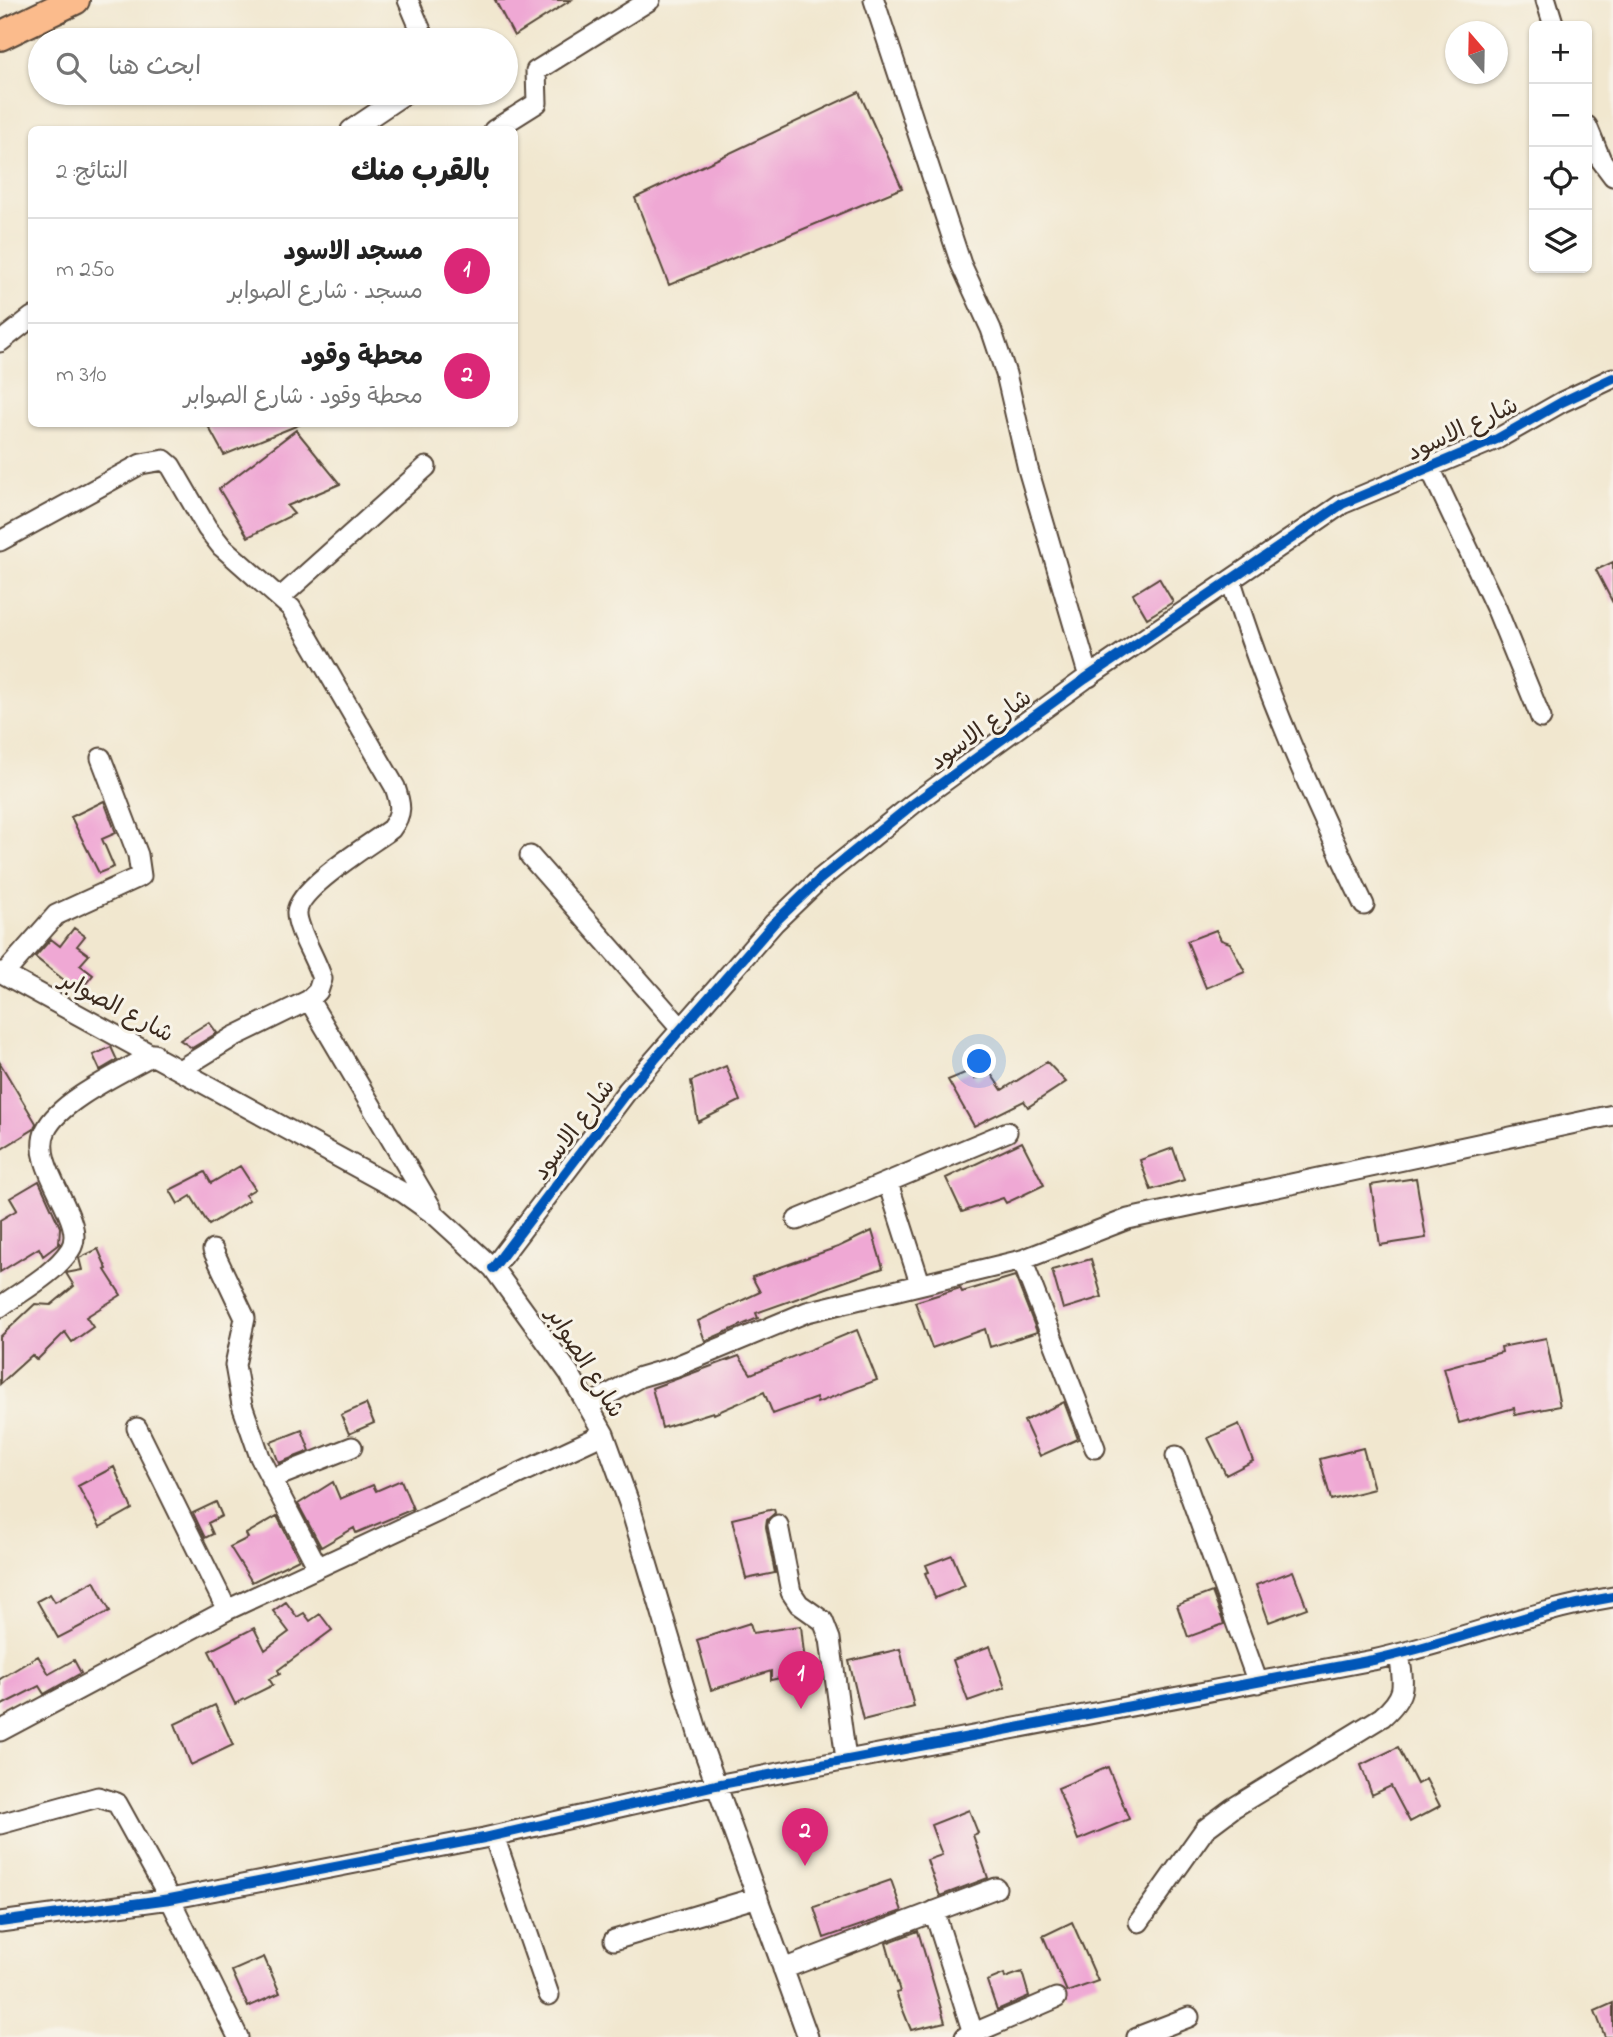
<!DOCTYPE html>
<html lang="ar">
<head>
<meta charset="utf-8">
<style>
	:root { --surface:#fff; --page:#f2f2f2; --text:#222; --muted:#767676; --line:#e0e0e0; --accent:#db2777 }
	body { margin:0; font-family:"Indie Flower","Playpen Sans Arabic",sans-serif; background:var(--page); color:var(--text); direction:rtl }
	.controls { position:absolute; right:21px; top:21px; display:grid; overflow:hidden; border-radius:10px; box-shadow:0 2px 5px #0004 }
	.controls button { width:63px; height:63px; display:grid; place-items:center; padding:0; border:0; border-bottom:2px solid var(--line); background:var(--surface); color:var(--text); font:35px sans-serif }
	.compass { position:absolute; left:1445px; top:21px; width:63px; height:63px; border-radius:50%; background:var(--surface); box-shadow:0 2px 5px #0004; rotate:340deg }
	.you { position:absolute; left:980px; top:1062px; width:24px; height:24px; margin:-18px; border:5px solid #fff; border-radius:50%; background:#1a73e8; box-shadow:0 0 0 10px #1a73e833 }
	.badge { display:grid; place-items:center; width:46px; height:46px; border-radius:50%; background:var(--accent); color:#fff; font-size:23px; font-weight:700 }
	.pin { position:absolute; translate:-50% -58px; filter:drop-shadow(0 2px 4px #0008) }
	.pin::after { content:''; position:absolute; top:37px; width:24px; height:21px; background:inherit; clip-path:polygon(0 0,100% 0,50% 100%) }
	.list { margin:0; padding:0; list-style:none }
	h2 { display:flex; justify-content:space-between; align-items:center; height:91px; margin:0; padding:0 28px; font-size:30px }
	h2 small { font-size:23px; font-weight:400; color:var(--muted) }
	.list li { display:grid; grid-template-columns:46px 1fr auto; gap:21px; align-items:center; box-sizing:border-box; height:105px; padding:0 28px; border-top:2px solid var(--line) }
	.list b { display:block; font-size:26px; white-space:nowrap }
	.list p { margin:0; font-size:23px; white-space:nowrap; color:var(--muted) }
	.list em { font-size:23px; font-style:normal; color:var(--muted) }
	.icon { flex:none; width:38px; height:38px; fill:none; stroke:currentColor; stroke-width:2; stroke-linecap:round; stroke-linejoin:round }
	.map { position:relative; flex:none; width:1613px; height:2037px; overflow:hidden; direction:ltr }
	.search { position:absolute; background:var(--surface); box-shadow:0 2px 5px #0004; left:28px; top:28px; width:490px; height:77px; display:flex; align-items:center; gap:18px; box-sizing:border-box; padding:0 24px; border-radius:38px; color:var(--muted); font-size:26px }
	.panel { position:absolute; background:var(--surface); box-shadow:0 2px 5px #0004; left:28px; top:126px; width:490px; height:301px; border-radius:10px; direction:rtl }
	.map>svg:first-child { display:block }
</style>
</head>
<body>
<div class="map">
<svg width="1613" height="2037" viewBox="0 0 1613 2037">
	<rect width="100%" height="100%" fill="#f7f3e8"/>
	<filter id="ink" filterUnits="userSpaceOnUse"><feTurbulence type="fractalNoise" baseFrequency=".0143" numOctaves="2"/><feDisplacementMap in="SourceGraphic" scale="14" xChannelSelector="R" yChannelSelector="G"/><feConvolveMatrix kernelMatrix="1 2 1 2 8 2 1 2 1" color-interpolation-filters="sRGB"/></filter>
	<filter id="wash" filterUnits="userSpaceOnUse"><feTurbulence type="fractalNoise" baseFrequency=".00686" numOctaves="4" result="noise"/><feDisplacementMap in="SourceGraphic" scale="28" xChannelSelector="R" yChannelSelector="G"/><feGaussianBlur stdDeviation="1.57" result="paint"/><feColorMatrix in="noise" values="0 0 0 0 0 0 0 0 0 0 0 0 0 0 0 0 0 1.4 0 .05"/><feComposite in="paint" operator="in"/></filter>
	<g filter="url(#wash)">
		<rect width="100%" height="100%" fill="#f1e7cf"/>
		<g id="blocks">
			<path fill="#efa8d4" d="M495,0H571L514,36Z
				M859,92L902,188L669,285L635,198Z
				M207,424H301L224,455Z
				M296,430L340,484L287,506L294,514L248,537L219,489Z
				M1613,562V603L1596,570Z
				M1159,578L1173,602L1147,618L1133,594Z
				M104,801L116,833L102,839L114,867L99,873L71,817Z
				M74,928L85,936L77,946L89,955L80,965L93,975L79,992L35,957L51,939L60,946Z
				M1216,930L1221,940L1230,943L1245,972L1206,988L1187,941Z
				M209,1022L217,1033L192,1048L180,1040Z
				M111,1047L117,1060L100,1070L93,1055Z
				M1047,1062L1066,1082L1028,1107L1024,1101L974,1126L948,1080L972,1070L975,1079L989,1071L1002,1090Z
				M0,1063L36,1123L34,1129L0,1150Z
				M726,1066L740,1101L698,1122L691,1081Z
				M1022,1142L1044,1185L1006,1203L1003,1198L962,1212L946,1178Z
				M1173,1148L1184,1180L1151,1190L1140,1160Z
				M240,1166L255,1189L245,1195L249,1200L209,1225L191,1196L178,1204L170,1190L205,1172L211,1183Z
				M1416,1178L1426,1238L1380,1245L1371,1185Z
				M39,1181L60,1227L59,1244L43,1256L39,1248L0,1272V1220L17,1210L10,1198Z
				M872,1231L883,1268L756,1313L758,1318L705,1341L698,1321L760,1292L752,1277L838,1247Z
				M98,1249L107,1269L105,1270L121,1295L86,1317L93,1327L72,1342L65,1332L37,1360L32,1355L0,1384V1337L35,1304L51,1305L74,1286L66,1273L82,1270L79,1258Z
				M1091,1259L1102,1297L1063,1309L1052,1270Z
				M1015,1276L1037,1332L990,1347L985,1329L932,1348L915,1302L960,1288L962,1292Z
				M857,1330L877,1380L817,1403L816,1398L773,1414L764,1392L714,1414L713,1412L662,1428L652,1388L739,1356L751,1374Z
				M1546,1338L1560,1406L1515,1415L1514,1408L1459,1423L1444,1368L1502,1352L1501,1347Z
				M1064,1402L1078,1439L1040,1456L1024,1421Z
				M366,1404L374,1423L349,1434L341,1415Z
				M1239,1424L1253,1461L1226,1475L1208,1438Z
				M302,1430L310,1451L279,1463L271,1442Z
				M1363,1448L1374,1489L1331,1500L1320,1459Z
				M114,1467L132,1509L100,1527L78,1486Z
				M401,1480L413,1509L356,1533L354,1528L321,1547L298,1504L333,1482L340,1499L373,1485L376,1491Z
				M216,1502L222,1516L208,1523L213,1534L205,1538L193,1513Z
				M774,1509L775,1513L767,1520L766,1527L775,1573L746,1579L732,1519Z
				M277,1516L299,1559L252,1582L230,1547L248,1538L246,1534Z
				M952,1555L965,1586L935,1598L925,1573L929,1572L926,1565Z
				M1293,1571L1307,1608L1269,1622L1256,1585Z
				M94,1581L110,1611L58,1638L37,1601L50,1594L55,1602Z
				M1212,1592L1224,1624L1188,1637L1177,1605Z
				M286,1602L297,1617L304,1613L310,1621L320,1614L332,1630L278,1670L280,1674L269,1679L273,1685L235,1704L209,1651L254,1628L265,1650L289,1632L273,1611Z
				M750,1623L753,1633L801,1626L806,1672L771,1680V1671L711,1690L697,1640Z
				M990,1646L1005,1688L968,1701L953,1660Z
				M900,1649L914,1707L863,1720L849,1661Z
				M38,1656L49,1674L74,1660L81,1673L44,1694L39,1686L0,1706V1679Z
				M215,1705L233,1745L191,1765L175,1724Z
				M1398,1747L1417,1784L1426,1779L1440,1806L1410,1822L1391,1786L1372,1795L1361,1765Z
				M1108,1767L1129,1819L1078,1840L1058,1788Z
				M969,1810L978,1833L973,1835L988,1878L940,1896L927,1860L942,1855L931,1825Z
				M891,1880L902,1911L824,1938L814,1907Z
				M1072,1922L1098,1981L1067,1992L1043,1936Z
				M918,1931L945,2022L911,2030L896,1993L900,1992L886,1943Z
				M264,1957L280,1993L248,2007L232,1971Z
				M1022,1972L1029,1996L997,2010L987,1981L1004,1974L1005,1978Z
				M1613,2003V2037H1605L1595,2011Z"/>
		</g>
	</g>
	<g filter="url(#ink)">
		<use href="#blocks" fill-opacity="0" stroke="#564639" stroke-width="2"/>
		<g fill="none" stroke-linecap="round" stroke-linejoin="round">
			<defs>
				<path id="minor" d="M408,0L425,40
					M874,0L961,264L991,329L1006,374L1028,469L1089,677
					M1546,0L1554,26
					M1587,126L1601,160L1613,176
					M351,130L406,93
					M494,130L537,103L536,71L650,0
					M0,342L32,317
					M1430,468L1497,610L1541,718
					M0,541L141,464L164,460L171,466L207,528L222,547L291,608L395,787C401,805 403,813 391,829C371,844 299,887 297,912C296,929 317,960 322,979L318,991L309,1000L233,1037L181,1069
					M1231,581C1266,693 1313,799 1364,905
					M281,597L426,467
					M530,856L681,1028
					M0,972L404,1193L435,1215L493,1268L569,1373L604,1434L629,1503L700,1740L808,2037
					M4,974L56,915L141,876L138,855L101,758
					M309,1000L431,1207
					M888,1183L920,1283
					M797,1220L1007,1132
					M213,1250L245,1318L235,1365L242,1405L260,1457L317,1566
					M1022,1260L1095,1448
					M493,1268L628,1090L774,923L820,879L913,804L1085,679L1342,504L1497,439L1562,402L1613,378
					M0,1307C23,1290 53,1275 70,1250C90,1221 28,1167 46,1130C60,1100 125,1071 154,1054
					M589,1405L640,1377L674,1367L807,1312L1022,1260L1128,1219L1613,1115
					M137,1428L227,1610
					M1176,1456L1258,1683
					M271,1479L352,1447
					M778,1525L791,1592L799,1604L823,1621L830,1639L846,1759
					M0,1731L227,1610L604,1434
					M0,1824L98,1797L117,1803L170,1899L238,2037
					M494,1836L549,1995
					M934,1911L973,2033
					M0,1922L170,1899L484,1838L716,1785L1373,1660C1454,1642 1531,1611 1613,1597
					M1139,1922L1205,1829L1233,1808L1382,1717C1407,1695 1404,1686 1399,1654
					M614,1940L758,1897
					M783,1969L996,1888
					M965,2037L1056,1998
					M1137,2037L1189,2017"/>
				<path id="highway" d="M0,36L75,0"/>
			</defs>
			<use href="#minor" stroke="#564639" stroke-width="23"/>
			<use href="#highway" stroke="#564639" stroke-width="32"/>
			<use href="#minor" stroke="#fff" stroke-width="19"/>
			<use href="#highway" stroke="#fbbb8c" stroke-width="28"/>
			<defs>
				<path id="cycleway" d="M493,1268L628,1090L774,923L820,879L913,804L1085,679L1342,504L1497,439L1562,402L1613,378
					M0,1922L170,1899L484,1838L716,1785L1373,1660C1454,1642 1531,1611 1613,1597"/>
			</defs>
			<use href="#cycleway" stroke="#f7f3e8" stroke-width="15"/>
			<use href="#cycleway" stroke="#0057b8" stroke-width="10"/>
		</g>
	</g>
	<g text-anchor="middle" stroke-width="6" stroke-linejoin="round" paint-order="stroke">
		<g font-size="24" fill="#3b2a1e" stroke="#f7f3e8">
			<text transform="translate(1462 428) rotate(-25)" y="8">شارع الاسود</text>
			<text transform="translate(980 729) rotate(-36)" y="8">شارع الاسود</text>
			<text transform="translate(117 1006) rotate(28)" y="8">شارع الصوابر</text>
			<text transform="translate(573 1129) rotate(-53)" y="8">شارع الاسود</text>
			<text transform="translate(586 1362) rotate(58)" y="8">شارع الصوابر</text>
		</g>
	</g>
</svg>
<div class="controls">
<button>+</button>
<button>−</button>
<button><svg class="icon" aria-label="locate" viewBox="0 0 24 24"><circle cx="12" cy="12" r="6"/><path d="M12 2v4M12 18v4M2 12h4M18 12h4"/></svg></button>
<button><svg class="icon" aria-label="layers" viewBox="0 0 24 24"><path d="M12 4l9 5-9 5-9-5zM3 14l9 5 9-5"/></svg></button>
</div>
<svg class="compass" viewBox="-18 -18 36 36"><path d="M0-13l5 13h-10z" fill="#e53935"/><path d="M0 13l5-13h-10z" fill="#767676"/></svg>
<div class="you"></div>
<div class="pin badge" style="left:801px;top:1709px">1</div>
<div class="pin badge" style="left:805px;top:1866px">2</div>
<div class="search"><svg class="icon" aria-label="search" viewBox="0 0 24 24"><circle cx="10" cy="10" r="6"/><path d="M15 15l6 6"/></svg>ابحث هنا</div>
<section class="panel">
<h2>بالقرب منك<small>النتائج: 2</small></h2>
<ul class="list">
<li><span class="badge">1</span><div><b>مسجد الاسود</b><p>مسجد · شارع الصوابر</p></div><em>250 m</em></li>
<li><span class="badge">2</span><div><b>محطة وقود</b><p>محطة وقود · شارع الصوابر</p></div><em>310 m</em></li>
</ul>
</section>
</div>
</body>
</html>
